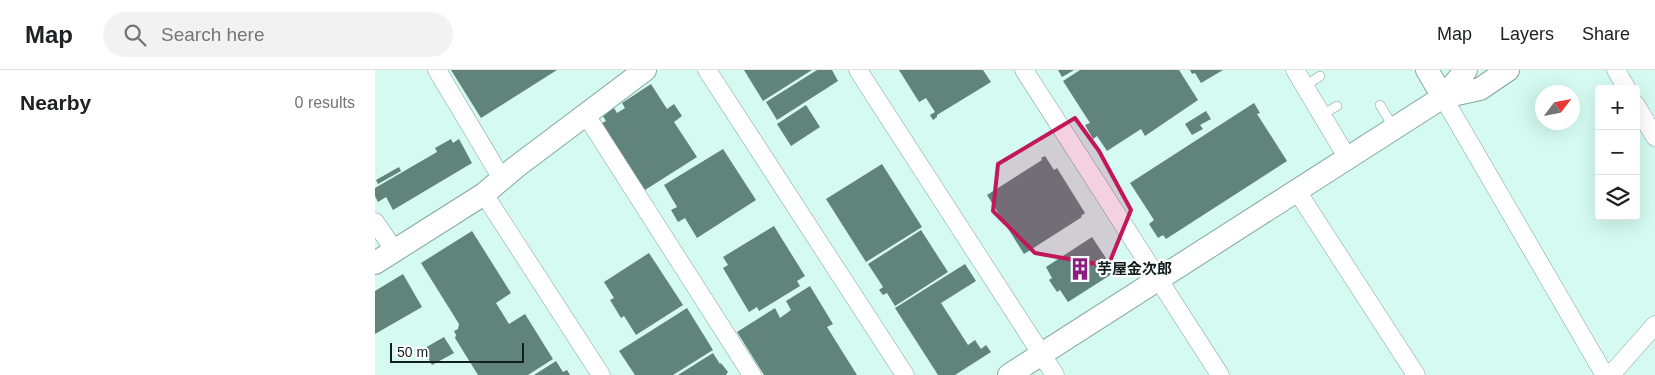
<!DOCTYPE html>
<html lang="en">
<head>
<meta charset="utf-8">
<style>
	:root { --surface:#fff; --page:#f2f2f2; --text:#202124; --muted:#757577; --line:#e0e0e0 }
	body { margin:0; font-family:Arial,"Noto Sans JP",sans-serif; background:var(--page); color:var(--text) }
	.controls { position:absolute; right:15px; top:15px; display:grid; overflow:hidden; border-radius:5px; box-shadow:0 5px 20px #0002 }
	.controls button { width:45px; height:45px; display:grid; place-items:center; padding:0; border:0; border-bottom:1px solid var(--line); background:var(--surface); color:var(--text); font:25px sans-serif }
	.compass { position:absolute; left:1160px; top:15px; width:45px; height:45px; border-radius:50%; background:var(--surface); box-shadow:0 5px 20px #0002; rotate:58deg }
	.scale { position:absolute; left:15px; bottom:12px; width:134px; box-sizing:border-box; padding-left:5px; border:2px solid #12201d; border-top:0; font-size:14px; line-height:18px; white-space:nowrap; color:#12201d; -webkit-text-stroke:4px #fdfdfd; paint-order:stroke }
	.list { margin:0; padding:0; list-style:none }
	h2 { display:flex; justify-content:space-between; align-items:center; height:65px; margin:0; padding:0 20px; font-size:21px }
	h2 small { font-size:16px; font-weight:400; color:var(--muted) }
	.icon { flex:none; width:28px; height:28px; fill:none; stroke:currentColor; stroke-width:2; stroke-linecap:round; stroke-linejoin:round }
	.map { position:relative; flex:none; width:1280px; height:305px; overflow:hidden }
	header { display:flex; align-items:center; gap:30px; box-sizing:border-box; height:70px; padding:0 25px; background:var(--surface); border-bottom:1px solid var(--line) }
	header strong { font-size:24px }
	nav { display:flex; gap:28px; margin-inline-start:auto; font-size:18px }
	.search { width:350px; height:45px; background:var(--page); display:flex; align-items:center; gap:12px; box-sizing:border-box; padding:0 18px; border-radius:28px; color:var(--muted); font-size:19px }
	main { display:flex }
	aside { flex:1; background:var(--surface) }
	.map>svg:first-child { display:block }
</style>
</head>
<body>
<header>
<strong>Map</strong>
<div class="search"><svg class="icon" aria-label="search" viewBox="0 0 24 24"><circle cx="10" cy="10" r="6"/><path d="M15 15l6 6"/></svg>Search here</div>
<nav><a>Map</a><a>Layers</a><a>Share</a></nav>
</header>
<main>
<aside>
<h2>Nearby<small>0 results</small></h2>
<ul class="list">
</ul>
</aside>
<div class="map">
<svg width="1280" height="305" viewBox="0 0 1280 305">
	<rect width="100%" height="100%" fill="#d4faf2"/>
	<path fill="#60837c" d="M76,0H182L106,48Z
		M369,0H437L388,31Z
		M442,0H457L463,11L402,50L391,32Z
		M524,0H608L616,12L562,45V47L558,50L555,45L560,42L551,28L544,32Z
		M683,0H699L687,7Z
		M705,0H804L823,30L770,66L766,59L732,81L722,66L718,69L710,55L715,53L688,11Z
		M815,0H848L826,13L820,3L817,4Z
		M276,14L292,39L299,34L307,46L299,52L322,87L270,120L227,53L231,51L228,46L239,38L242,43L250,38L247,33Z
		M879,33L885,43L882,44L912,91L791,169L788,165L783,168L774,154L779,150L755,113Z
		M431,35L445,57L416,76L402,54Z
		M831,41L836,49L825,55L828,59L817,65L810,54Z
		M76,69L78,73L84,69L97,93L18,140L11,127L3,132L0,126V118L62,82L60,78Z
		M348,79L381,130L322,168L310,148L303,152L296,140L302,137L289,115Z
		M670,86L679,100L682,98L710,143L706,146L707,147L649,184L612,125L667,90L666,88Z
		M507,94L547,157L491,192L451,129Z
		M24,97L26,101L3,114L1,110Z
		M399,156L430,206L422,211L425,216L384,241L382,237L374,242L348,198L353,195L348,187Z
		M546,160L573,202L520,236L512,223L508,225L504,220L508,217L493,194Z
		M97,161L136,223L121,233L134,254L150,244L178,289L153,305H103L80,268L81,265L79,261L83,259L84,254L46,193Z
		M717,167L740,202L693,232L685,220L682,222L674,210L677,208L671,197Z
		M274,183L308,235L261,265L249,246L246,248L235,230L239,228L229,212Z
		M590,194L601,211L566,233L593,275L600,270L606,279L611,275L616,282L580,305H563L520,238Z
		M28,204L47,237L0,264V221Z
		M435,216L458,254L452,257L482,305H389L362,262L400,238L405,248L416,240L411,231Z
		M312,238L338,280L298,305H260L244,281Z
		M69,267L79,283L57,295L48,279Z
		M338,283L345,294L346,293L353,302L351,305H303Z
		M181,291L188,302L192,300L195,305H159Z"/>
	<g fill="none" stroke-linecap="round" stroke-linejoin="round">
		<defs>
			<path id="service" d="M930,16L945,6
				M1005,35L1019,58
				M947,45L962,36"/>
			<path id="minor" d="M62,0L127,109
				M332,0L530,305
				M483,0L680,305
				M649,0L845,305
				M920,0L973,89
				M1241,0L1252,19
				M1068,27L1228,302L1234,303L1241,299L1280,255
				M1261,35L1280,67
				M211,45L377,305
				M922,121L1041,305
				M109,124L226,305
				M0,152L20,181"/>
			<path id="tertiary" d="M1052,0L1068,27
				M1068,27L1105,19L1133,0
				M0,193L109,124L141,97L270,0
				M634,305L1068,27L1091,0"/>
		</defs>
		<use href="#service" stroke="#83a69f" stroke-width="10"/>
		<use href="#minor" stroke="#83a69f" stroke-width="19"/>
		<use href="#tertiary" stroke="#83a69f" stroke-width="24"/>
		<use href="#service" stroke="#fff" stroke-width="9"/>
		<use href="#minor" stroke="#fff" stroke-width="18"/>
		<use href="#tertiary" stroke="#fff" stroke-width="22"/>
	</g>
	<path fill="#c2185b" fill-opacity="0.2" stroke="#c2185b" stroke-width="4" stroke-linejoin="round" d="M700,48L724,81L756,140L733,196L660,183L618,141L623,94Z"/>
	<defs>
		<symbol id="building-bare" viewBox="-9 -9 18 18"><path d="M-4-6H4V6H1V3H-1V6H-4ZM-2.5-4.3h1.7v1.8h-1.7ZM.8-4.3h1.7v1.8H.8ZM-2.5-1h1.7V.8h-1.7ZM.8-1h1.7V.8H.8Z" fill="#8c1e82" stroke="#fdfdfd" stroke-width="2.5" paint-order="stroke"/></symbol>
	</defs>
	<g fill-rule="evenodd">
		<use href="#building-bare" x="689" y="183" width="32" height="32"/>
	</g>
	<g text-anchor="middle" stroke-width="4.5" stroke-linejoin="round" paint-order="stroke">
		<g font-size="15" font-weight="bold" fill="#12201d" stroke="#fdfdfd" text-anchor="start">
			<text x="722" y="204">芋屋金次郎</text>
		</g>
	</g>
</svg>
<div class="controls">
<button>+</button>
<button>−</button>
<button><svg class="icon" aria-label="layers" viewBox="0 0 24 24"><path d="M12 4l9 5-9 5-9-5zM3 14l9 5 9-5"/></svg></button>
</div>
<svg class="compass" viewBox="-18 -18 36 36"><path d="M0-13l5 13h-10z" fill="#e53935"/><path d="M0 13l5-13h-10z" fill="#757577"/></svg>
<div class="scale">50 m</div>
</div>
</main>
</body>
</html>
